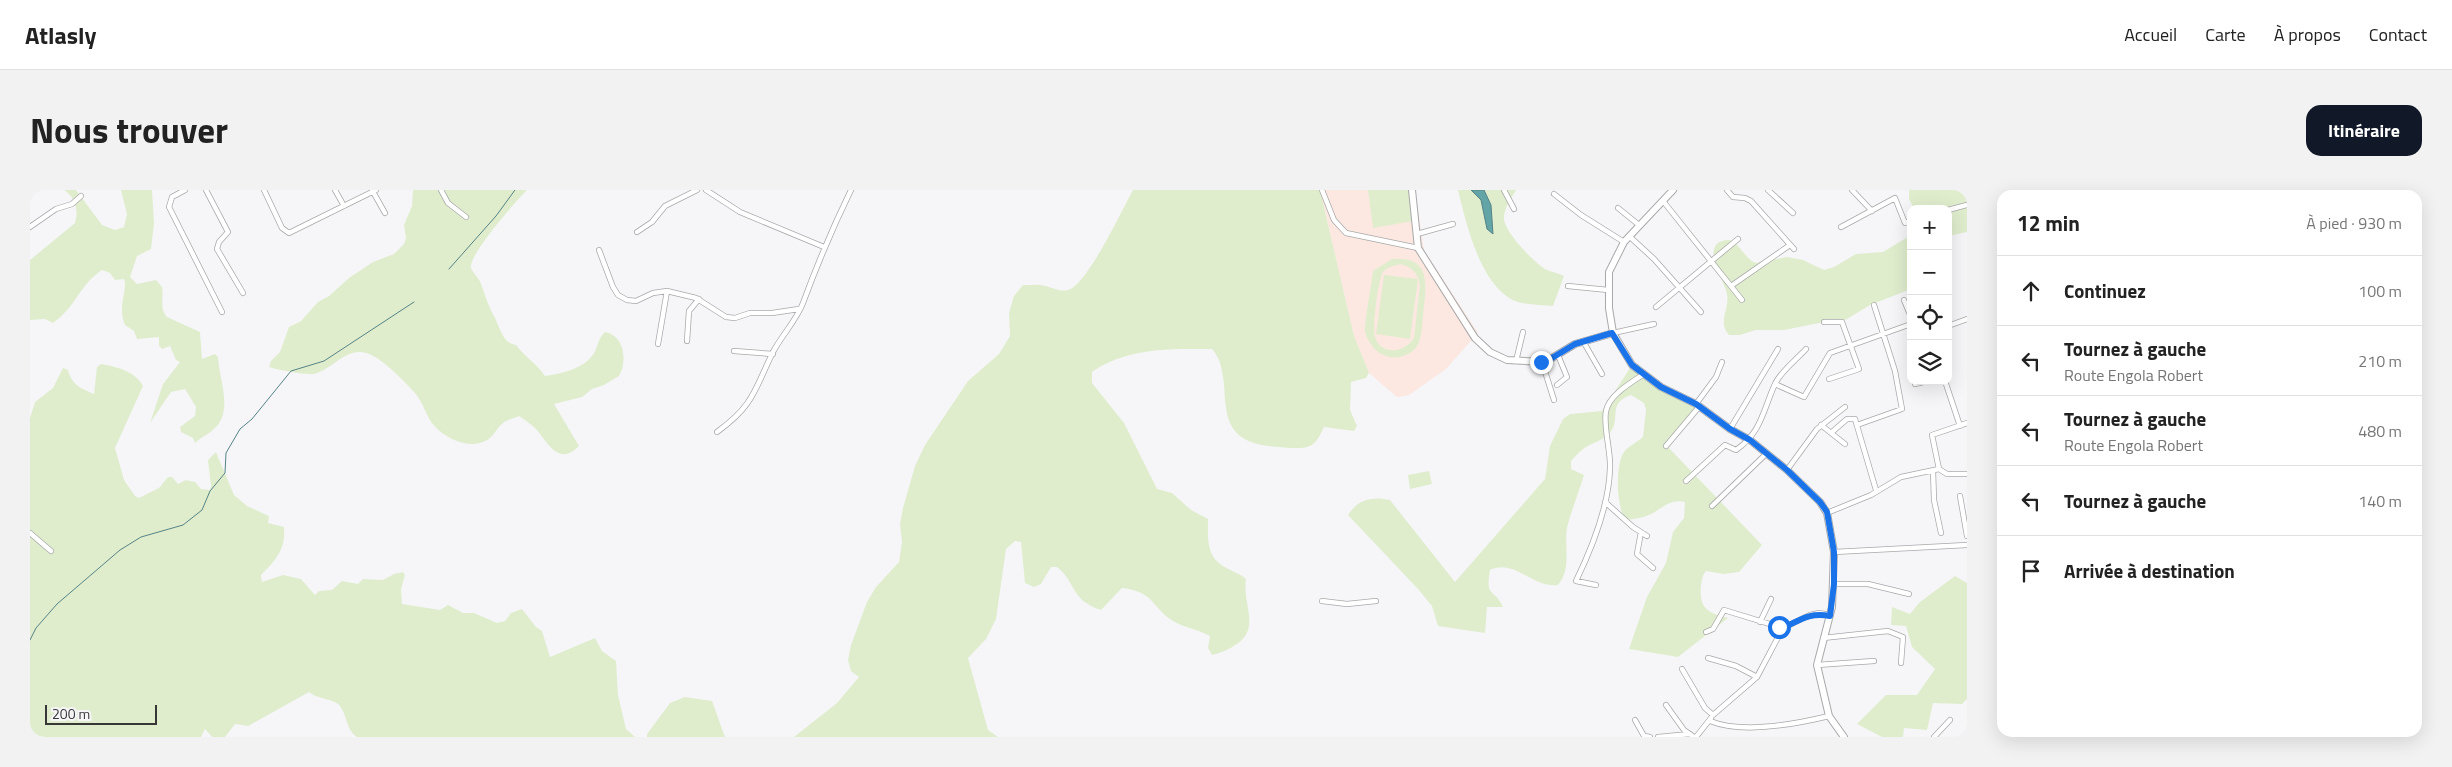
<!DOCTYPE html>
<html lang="fr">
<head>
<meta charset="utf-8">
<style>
	:root { --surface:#fff; --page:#f2f2f2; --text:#222; --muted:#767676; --line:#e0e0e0; --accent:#111827 }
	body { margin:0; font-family:"Titillium Web",sans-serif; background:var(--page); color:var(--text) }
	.controls { position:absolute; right:15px; top:15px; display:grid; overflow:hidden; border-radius:10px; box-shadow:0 5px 20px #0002 }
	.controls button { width:45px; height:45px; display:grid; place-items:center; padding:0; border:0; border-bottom:1px solid var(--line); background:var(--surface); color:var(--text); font:25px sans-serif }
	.scale { position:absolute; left:15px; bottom:12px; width:112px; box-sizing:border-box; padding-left:5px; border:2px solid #373738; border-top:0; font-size:14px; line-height:18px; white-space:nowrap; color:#373738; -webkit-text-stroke:4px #f6f6f9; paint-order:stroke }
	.stop { position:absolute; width:15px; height:15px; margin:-11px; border:4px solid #1a73e8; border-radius:50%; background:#fff }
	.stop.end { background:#1a73e8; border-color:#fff; box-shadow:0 1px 5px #0008 }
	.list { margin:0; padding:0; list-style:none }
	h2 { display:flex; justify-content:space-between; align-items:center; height:65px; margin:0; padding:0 20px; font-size:21px }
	h2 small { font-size:16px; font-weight:400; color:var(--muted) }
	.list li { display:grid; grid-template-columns:32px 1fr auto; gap:15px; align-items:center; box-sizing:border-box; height:70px; padding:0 20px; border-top:1px solid var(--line) }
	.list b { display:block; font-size:19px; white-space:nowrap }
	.list p { margin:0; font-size:16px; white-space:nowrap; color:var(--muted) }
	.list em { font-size:16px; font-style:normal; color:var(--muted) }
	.icon { flex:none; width:28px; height:28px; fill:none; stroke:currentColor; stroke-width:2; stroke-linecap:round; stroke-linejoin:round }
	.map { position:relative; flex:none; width:1937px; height:547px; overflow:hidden; border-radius:15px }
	header { display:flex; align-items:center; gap:30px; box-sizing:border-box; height:70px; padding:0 25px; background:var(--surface); border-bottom:1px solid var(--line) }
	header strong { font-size:24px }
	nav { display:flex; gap:28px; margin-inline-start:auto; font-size:18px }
	.intro { display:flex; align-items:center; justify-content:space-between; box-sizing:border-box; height:120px; padding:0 30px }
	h1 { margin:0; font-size:35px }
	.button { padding:12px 22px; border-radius:15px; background:var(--accent); color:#fff; font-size:18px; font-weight:700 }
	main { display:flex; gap:30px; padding:0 30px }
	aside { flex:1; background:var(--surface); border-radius:15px; box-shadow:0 5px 20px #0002 }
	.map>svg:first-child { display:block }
</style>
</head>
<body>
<header>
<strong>Atlasly</strong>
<nav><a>Accueil</a><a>Carte</a><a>À propos</a><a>Contact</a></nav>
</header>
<div class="intro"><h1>Nous trouver</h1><a class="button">Itinéraire</a></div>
<main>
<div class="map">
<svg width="1937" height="547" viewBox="0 0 1937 547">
	<rect width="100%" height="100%" fill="#f6f6f9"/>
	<path fill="#fce8e0" d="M1290,0H1385L1394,60L1448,143L1416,179L1379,205L1367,207L1339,183L1324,147Z"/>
	<path fill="#dfedcd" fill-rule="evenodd" d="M34,0H46L72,35L85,40L94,37L97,24L91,0H122L124,33L121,59L107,66L100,87L107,94L126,90L132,97C134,108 129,118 137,127L170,142L172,169L185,164L188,167C189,190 204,221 184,239C179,244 171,247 165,253L163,248L151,242L150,237L165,226L166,217L155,199L141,202L120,233L133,194L150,172L146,170L140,156L132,159L129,156V147L107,149L104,141L95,135C87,117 98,100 94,89L85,90L80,83L72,80C49,95 47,116 23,133L15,129L0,130V70L45,33C49,20 45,7 34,0Z
		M383,0H497C486,11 438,65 441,78C443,83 449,88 451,94C456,107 457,113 464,126C470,137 472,153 486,155C495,167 507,174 515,186C530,184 552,179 562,166C568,159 567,149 575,142C594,145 598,171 589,186L574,195L562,199L552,207L524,214L549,256C529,277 518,253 506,239C501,234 495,230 489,226C484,228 476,230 472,234C465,240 463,249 453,252C435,259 410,246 400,230C395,222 392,211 385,203C375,192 353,169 339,164C317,155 304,179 284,184C276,185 247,180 239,177L241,171L250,162L259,137L271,131L288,112L299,106L319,88L343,72L364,64L374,54L376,48L374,35L382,16Z
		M1103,0H1290L1324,146L1339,183L1336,188L1321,192L1320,220L1327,236L1324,241L1294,237C1286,254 1283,259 1263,258C1232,256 1201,256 1196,218C1194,208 1195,197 1193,187C1191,176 1190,168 1182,159C1141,159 1098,157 1062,182V193L1094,233L1127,299L1142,303L1161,320L1178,329C1178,343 1176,363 1189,373C1197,380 1208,382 1216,389C1212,414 1231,437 1207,454C1198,460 1191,463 1182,465L1178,458L1180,446C1168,439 1154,438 1143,431C1120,416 1125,402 1092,398L1071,420C1039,409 1047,393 1027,377H1021L1011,394L1004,397L995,393L991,352L985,351L976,359L966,429L956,449L938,468L958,540L968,547H764L807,513L829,487L821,481L818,470L821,455L837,412L846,397L869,372L872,352L870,334L873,318L885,276L895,255L938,191L969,164L980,146L979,123L984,106L993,95C1001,95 1008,94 1016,96C1024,98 1030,102 1038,100C1057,95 1092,20 1103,0Z
		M1338,0H1379L1383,31L1343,38Z
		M1428,0H1486C1481,9 1474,18 1474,28C1474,42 1504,72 1515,79C1521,82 1528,83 1534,86L1523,116C1512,115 1499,115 1488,112C1451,100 1436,33 1428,0Z
		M1879,0H1937V42L1918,46V19H1884L1879,9Z
		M1881,45V99L1840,115L1812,132H1794L1754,140H1726L1710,145H1699C1687,132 1700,119 1697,104C1696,93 1668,54 1696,50C1707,48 1715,70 1726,73L1757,67L1773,70L1794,80L1804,77L1826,64L1853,62Z
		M1362,69C1403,65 1396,97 1393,125C1392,136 1392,150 1385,159C1379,165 1368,169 1360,167C1347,165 1338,153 1335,142C1334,135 1342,91 1343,81ZM1370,74C1382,77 1388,83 1390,95L1384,148C1374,163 1351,166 1345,147C1342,139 1348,89 1353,82C1357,77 1364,76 1370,74Z
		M1354,85L1388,89L1380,149L1346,144Z
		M71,174C87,177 105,181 113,196L85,258L94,290L105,306L109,308L129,298L138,287H142L148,294L156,290L165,292L171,299L180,300L181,296L178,270L186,262L204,305L217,316L239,326L238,333L254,337C256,359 246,370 231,385L232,392L253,385L271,389L285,405L289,401L302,400L312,391L328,394L333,389L353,390L364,384L373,382L375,385L371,399L372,414L410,420L418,415L433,423H444L467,433L475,431L481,423L492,419L506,437L512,441L520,467L565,448L572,461L586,471L588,505L596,539L605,547H327C316,540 317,524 309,515C304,509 287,509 279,502L218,536L205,534L195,547H182L175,539L171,547H0V228L5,212L23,198L33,178L38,180C42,195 50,198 64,204L67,177Z
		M1602,175L1669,217L1644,246L1639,258L1732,355L1709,382L1693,384L1676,381C1672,386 1672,390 1671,396C1669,419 1678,423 1698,428L1648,467L1599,459L1617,407L1636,373L1643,342L1654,328L1655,312C1640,308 1632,319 1619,325C1612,328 1603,329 1596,330C1586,318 1585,275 1594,262C1598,256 1608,252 1613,247L1616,220L1614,213L1601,205C1578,213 1590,226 1582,240C1576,250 1560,253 1552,260C1548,263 1544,268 1541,271V279L1554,285C1549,302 1541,321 1537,338C1534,358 1542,378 1528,395C1504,399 1484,368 1460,380C1455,409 1464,397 1473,417H1457L1455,443L1408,436L1402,416L1388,399L1318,325C1328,309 1342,306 1360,310L1425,392L1515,289L1520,256L1533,229L1540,224L1572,221Z
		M1399,281L1402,294L1380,299L1378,285Z
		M1925,386L1937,393V509L1932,514L1903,513L1897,540L1874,538L1873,547H1852L1827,534L1856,505H1887L1905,479L1882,457L1876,436L1861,435L1862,417L1880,424L1890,412Z
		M655,507L682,511L695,547H617V544L640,513Z"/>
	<path fill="#63a4a7" stroke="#568386" d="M1441,0H1454L1461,15L1463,44L1457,39L1451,10Z"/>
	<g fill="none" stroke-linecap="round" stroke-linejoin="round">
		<path stroke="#568386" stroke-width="1" d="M419,79L466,26L485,0
			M0,450L6,438L27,414L90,360L111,347L153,335L172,320L180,301L195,283L196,263L210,239L222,229L261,181L294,171L384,112"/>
		<defs>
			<path id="street" d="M155,0L142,7L139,17L192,122
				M176,0L198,42L189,52L187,59L213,103
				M234,0L252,38L259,43L346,0
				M305,0L314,16
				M342,0L355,23
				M411,0L418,13L436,27
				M676,0L710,22L794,57
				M1292,0L1304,30L1316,43L1388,58
				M1474,0L1484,19
				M1697,0L1703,7L1715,8L1721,11L1764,59
				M1738,0L1763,23
				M1822,0L1842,21
				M1524,4L1551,25L1594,52
				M1633,11L1712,110
				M1588,18L1609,35
				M1918,20L1937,15
				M0,37L26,19L42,14L51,6
				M1811,37L1865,8L1875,33L1881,31
				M607,42L622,32L635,16L667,0
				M1387,44L1423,34
				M1599,46L1624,69L1671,122
				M569,60L583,97L588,105L597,110L606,111L623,103L637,101L666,108L696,127L705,128L720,123H742L769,119
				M1538,96L1578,100
				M1701,96L1760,55
				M1874,110L1881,127
				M1626,117L1708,49
				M1794,132H1812L1829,179L1799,189
				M1918,136L1937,129
				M1583,143L1624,134
				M657,151L659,121L669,109
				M1553,151L1572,184
				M628,154L637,101
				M704,161L743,164
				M1486,171L1493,142
				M1512,172L1524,210
				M1915,191L1930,236
				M1745,194L1774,207L1800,163L1881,134
				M1885,194L1898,191
				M1527,195L1537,187L1528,165
				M1666,214L1686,187L1692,172
				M1791,235L1815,254
				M1827,235L1872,219L1865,181L1844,115
				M1700,239L1748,159
				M687,242C724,215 724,201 743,162C752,145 766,131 773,113C787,75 803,37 821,0
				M1802,242L1817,229H1825L1846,300
				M1636,256L1669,217
				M1909,279L1917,284H1937
				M1757,280L1787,239L1815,217
				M1903,281L1904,310L1911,343
				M1656,291L1695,255L1706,260C1732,242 1733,220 1745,194C1751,181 1766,170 1776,159
				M1930,306L1937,346
				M1575,312L1603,337L1617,346
				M1682,316L1737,263
				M1797,323L1841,305L1871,287L1909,279L1902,245L1937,233
				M1611,342L1607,364L1623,378
				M0,343L21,361
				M1804,362L1937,355
				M1804,394H1838L1879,404
				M1566,395L1546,391C1562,358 1579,315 1580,278C1581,261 1573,237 1576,221C1579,205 1602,192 1614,184
				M1292,411L1317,414L1346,411
				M1730,432L1741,409
				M1676,442L1683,439L1694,420L1753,438
				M1793,448L1858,441L1873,447L1871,473
				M1678,468L1706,476L1727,487
				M1787,475L1844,471
				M1652,479L1675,518L1683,525L1727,487L1753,438L1780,425L1789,423L1800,425
				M1636,515L1654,540L1664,547
				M1605,530L1614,546L1620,547
				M1680,531C1712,544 1766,534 1799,526
				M1628,547L1660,544
				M1666,547L1681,528
				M1904,547L1920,530
				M1934,547L1937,544"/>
			<path id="secondary" d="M1382,0L1388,58L1445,148L1460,162L1477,170L1511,172L1522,168L1545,154L1583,143
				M1643,0L1594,52L1579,82V118L1583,143L1602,175L1631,197L1666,214L1700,239L1720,250L1757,280L1790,312L1797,323L1804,362L1802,417L1787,475L1799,526L1814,547"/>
		</defs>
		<use href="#street" stroke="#a9a9ab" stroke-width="6"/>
		<use href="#secondary" stroke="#a9a9ab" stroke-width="8"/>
		<use href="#street" stroke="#fff" stroke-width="4.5"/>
		<use href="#secondary" stroke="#fff" stroke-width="6"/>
	</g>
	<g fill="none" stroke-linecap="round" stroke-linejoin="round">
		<path stroke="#1a73e8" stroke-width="6" d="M1511,172L1522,168L1545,154L1582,143L1602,175L1631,197L1666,214L1700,239L1720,250L1757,280L1790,312L1797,322L1804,362V394L1800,426C1780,422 1770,430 1753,438L1749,437"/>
	</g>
</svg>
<div class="controls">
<button>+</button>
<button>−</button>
<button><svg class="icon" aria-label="locate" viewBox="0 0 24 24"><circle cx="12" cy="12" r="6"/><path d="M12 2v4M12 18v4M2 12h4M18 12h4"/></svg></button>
<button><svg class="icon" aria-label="layers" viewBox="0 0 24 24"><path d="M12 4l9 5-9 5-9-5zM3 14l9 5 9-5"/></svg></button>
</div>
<div class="scale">200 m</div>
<div class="stop" style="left:1749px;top:437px"></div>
<div class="stop end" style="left:1511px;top:172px"></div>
</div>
<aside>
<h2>12 min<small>À pied · 930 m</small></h2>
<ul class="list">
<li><svg class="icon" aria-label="ahead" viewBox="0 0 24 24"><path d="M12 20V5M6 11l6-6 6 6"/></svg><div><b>Continuez</b></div><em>100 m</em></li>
<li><svg class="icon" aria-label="left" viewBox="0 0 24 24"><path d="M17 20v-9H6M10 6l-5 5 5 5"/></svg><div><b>Tournez à gauche</b><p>Route Engola Robert</p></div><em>210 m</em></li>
<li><svg class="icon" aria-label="left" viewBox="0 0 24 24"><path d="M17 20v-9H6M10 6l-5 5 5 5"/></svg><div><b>Tournez à gauche</b><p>Route Engola Robert</p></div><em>480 m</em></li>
<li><svg class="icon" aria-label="left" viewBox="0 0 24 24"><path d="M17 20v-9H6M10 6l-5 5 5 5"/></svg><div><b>Tournez à gauche</b></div><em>140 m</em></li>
<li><svg class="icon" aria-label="arrive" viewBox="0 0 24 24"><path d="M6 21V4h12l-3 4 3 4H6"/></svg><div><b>Arrivée à destination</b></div></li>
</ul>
</aside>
</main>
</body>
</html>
